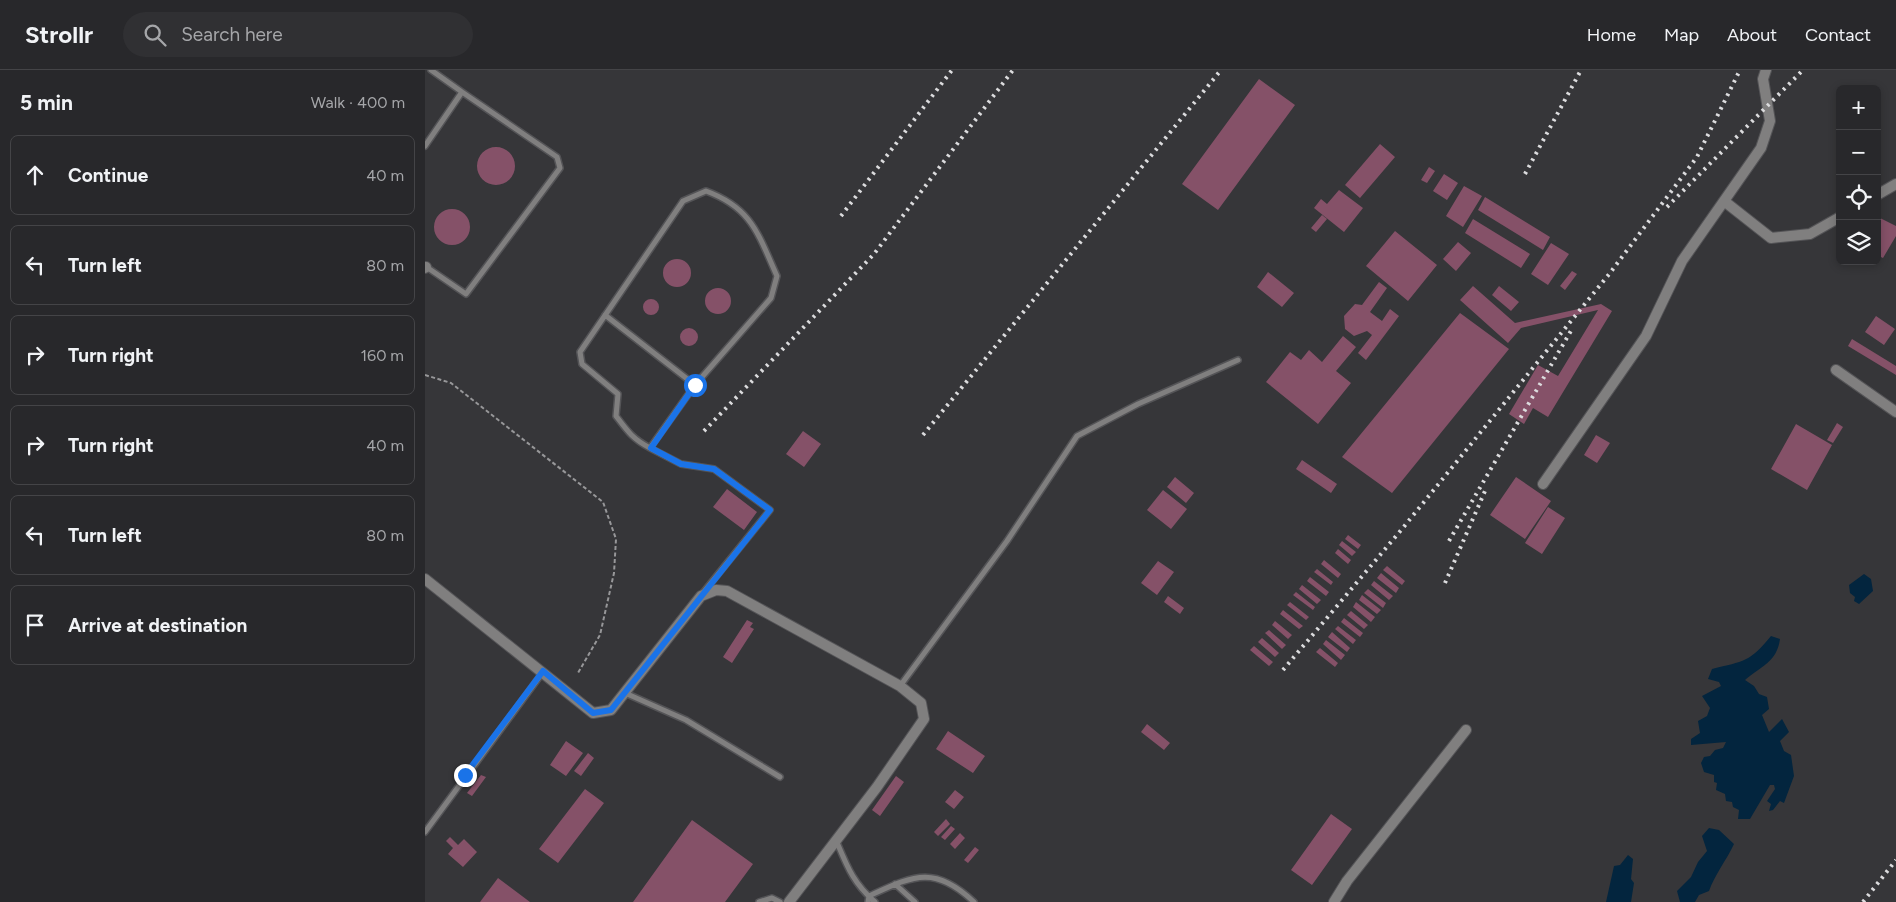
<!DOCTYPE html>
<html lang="en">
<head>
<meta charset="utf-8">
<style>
	:root { --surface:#28282b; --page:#303033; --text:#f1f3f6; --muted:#a5a6a9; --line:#444447 }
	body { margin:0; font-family:Figtree,sans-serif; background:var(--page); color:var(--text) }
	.controls { position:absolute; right:15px; top:15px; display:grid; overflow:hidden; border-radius:8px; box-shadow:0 2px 8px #0003 }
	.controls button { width:45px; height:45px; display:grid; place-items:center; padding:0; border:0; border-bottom:1px solid var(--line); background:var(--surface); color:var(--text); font:25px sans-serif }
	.stop { position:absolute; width:15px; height:15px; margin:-11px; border:4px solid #1a73e8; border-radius:50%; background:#fff }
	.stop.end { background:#1a73e8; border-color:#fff; box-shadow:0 1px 5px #0008 }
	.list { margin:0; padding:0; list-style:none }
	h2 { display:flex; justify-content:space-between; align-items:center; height:65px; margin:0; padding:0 20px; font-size:21px }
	h2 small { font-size:16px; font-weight:400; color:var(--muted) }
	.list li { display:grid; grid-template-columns:32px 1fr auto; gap:15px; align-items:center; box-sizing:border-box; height:80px; margin:0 10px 10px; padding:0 10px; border:1px solid var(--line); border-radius:8px }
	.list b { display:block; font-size:19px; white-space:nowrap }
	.list em { font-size:16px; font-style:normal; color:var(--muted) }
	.icon { flex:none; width:28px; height:28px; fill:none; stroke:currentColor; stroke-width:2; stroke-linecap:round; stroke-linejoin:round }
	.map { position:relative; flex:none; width:1471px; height:832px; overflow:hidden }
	header { display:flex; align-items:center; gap:30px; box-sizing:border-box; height:70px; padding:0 25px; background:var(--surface); border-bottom:1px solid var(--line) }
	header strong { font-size:24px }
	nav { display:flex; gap:28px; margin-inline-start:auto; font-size:18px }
	.search { width:350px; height:45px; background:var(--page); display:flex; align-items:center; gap:12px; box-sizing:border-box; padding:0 18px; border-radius:28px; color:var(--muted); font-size:19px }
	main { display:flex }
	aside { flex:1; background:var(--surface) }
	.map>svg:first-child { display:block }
</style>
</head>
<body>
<header>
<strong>Strollr</strong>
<div class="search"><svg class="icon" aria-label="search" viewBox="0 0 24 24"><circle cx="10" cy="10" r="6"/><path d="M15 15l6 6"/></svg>Search here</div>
<nav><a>Home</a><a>Map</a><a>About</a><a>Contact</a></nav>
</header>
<main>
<aside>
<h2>5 min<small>Walk · 400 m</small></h2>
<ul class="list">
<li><svg class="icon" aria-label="ahead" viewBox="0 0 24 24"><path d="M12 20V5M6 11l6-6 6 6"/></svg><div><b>Continue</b></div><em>40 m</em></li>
<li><svg class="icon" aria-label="left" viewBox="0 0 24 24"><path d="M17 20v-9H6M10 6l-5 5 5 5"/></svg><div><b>Turn left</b></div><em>80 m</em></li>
<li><svg class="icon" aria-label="right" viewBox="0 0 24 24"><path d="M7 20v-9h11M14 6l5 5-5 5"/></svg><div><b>Turn right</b></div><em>160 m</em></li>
<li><svg class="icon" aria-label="right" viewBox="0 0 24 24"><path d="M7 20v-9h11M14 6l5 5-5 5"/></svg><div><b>Turn right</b></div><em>40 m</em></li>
<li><svg class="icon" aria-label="left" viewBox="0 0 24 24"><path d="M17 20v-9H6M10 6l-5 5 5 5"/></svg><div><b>Turn left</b></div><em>80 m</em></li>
<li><svg class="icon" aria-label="arrive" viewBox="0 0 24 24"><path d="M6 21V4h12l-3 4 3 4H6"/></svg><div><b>Arrive at destination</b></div></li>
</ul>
</aside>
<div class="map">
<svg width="1471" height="832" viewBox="0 0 1471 832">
	<rect width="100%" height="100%" fill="#363639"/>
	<path fill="#03253e" d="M1439,504L1446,509L1448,521L1434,534L1429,531L1430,527L1425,523L1424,515Z
		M1346,566L1355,569C1352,592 1336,596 1320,610L1329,616L1334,624L1342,627L1344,639L1337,645L1344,662L1357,649L1364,662L1355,671L1359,681L1366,685L1369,706L1359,733L1355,731L1348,740L1344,741L1346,734L1342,731L1350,719L1349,715H1345L1325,749H1313L1314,740L1308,737L1307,732L1301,731L1300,724L1291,720L1292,713L1289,712V705L1279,702L1276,693L1279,687L1285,686L1290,680L1298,678L1301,672L1266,675V669L1275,663L1273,651L1282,646L1285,638L1277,626L1296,616L1294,612L1283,609L1287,599C1319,591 1325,592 1346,566Z
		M1284,758L1294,760L1309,774C1301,791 1290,804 1284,821L1274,825L1270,832H1255L1252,821L1266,807L1273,792L1282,781L1277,766Z
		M1203,785L1208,789L1206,809L1209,813L1206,832H1181L1189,796L1195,795Z"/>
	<path fill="#855168" d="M834,9L870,35L793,140L757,114Z
		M955,74L970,87L935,128L920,115Z
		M52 96a19 19 0 1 1 38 0a19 19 0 1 1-38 0Z
		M1004,97L1010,101L1002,113L996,110Z
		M1019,104L1033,113L1022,130L1008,121Z
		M1039,116L1057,126L1038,157L1021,146Z
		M914,120L938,138L919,162L889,138L896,129L902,134Z
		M1060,127L1125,167L1118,180L1053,140Z
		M9 157a18 18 0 1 1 36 0a18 18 0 1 1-36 0Z
		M897,145L902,149L891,162L886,158Z
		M1455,148L1471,156V166L1458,188L1452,185V154Z
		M1048,149L1105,184L1096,198L1040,163Z
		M970,161L1012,195L983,231L941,196Z
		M1033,172L1046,183L1031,201L1018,189Z
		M1126,173L1144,184L1123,215L1106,204Z
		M238 203a14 14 0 1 1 28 0a14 14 0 1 1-28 0Z
		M1147,201L1152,204L1140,220L1135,216Z
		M843,202L869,223L857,237L832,217Z
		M954,212L962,218L945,242L957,251L965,239L974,246L941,290L933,283L947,265L942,261L929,266L920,259L919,246L930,234L937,235Z
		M1048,216L1090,253L1176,234L1187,241L1123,347L1108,338L1099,354L1084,344L1113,295L1133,306L1173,240L1096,258L1083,273L1035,230Z
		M1074,216L1094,232L1086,241L1067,225Z
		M280 231a13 13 0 1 1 26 0a13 13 0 1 1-26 0Z
		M218 237a8 8 0 1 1 16 0a8 8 0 1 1-16 0Z
		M1035,243L1084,279L967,423L917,387Z
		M1451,246L1470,259L1459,275L1440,262Z
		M255 267a9 9 0 1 1 18 0a9 9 0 1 1-18 0Z
		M918,266L931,277L911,301L926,313L893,354L841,312L865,282L876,290L884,280L897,292Z
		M1427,269L1471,296V305L1423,276Z
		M1412,353L1418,357L1408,373L1402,370Z
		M1371,354L1407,375L1382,420L1346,399Z
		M378,361L396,374L379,397L361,384Z
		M1171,365L1185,373L1172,393L1159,385Z
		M877,390L912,414L906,423L871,399Z
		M750,407L769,423L761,433L742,417Z
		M1091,407L1126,431L1100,469L1065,445Z
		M302,419L332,442L319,460L288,437Z
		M738,420L762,439L746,459L722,440Z
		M1123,437L1140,448L1117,484L1100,473Z
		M923,465L936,475L933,479L920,469Z
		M917,471L931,482L927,486L914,475Z
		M913,479L926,490L923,494L910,483Z
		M899,490L916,504L913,508L896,494Z
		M733,491L749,502L732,525L716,513Z
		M962,496L980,511L977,515L958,500Z
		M892,499L908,512L906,515L889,502Z
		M956,503L974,518L971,523L952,508Z
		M885,507L904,522L901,526L882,511Z
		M949,511L968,526L964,530L946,515Z
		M877,515L896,530L892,534L874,519Z
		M943,519L961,533L958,538L939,523Z
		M871,522L890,537L888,540L868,525Z
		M937,525L956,540L952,544L934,530Z
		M743,526L759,538L755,544L739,532Z
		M865,532L884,547L881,550L862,535Z
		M931,532L950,547L946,552L928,537Z
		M858,540L878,556L874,559L855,544Z
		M926,541L943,555L939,559L922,545Z
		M919,548L938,563L935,567L916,552Z
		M322,550L328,553L325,557L329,559L307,593L298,587Z
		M850,551L867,565L863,569L847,555Z
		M913,556L931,570L928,574L910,559Z
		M844,560L861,575L857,579L840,563Z
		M907,562L925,578L922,582L903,567Z
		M837,568L854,583L850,587L833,572Z
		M901,570L920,585L916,590L898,574Z
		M829,576L848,592L844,596L825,580Z
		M895,578L913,593L910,597L891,582Z
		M722,654L745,673L739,680L716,662Z
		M523,661L560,686L548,703L511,679Z
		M141,671L158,683L141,706L125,695Z
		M163,683L169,688L156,706L149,701Z
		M56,705L61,707L47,726L42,723Z
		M471,706L479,712L455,746L447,740Z
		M160,719L179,733L133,793L114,779Z
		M530,720L539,727L529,739L520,732Z
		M906,744L927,759L887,815L866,800Z
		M521,749L525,754L513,766L509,762Z
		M267,750L328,794L300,832H208Z
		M526,756L530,759L520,770L516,767Z
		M535,763L540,768L530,779L525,774Z
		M25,767L33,775L39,769L52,782L38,797L23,784L28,778L21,771Z
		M550,777L554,780L543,793L539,790Z
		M73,808L105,832H55Z"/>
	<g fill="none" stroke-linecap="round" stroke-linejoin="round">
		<defs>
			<path id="lane" d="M6,0L37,22
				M0,76L37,22L132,87L135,98L41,224L0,196
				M180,245L270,315L346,228L352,206C333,164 327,138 281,121L258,131L155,282L157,294L193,324L191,346C203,362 208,369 225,378L270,315
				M225,378L256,394L289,399L345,440L277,524
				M475,616L582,471L652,366L713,334L813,290
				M200,623L261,650L355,707
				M0,762L118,602
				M411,770C422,796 428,813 450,832
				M470,814L490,832
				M334,832L347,828L355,832
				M443,832L444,826C488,806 509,794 549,832"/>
			<path id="street" d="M1452,125L1471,114
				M1299,131L1346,168L1385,164L1415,147
				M0,198L1,197
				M1411,300L1471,342
				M1118,414L1221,266L1257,191L1336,78L1345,51L1338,9L1341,0
				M0,509L168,643L186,640L276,526L291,520L302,521L475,616L496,633L499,649L452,717L364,832
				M909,832L922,811L1041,660"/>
		</defs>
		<use href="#lane" stroke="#545457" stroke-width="8"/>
		<use href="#street" stroke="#545457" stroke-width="12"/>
		<path stroke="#979799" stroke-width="2" stroke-dasharray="4 2.5" stroke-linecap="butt" d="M0,305L26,313L178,432L191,469L189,503L175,565L153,603"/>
		<use href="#lane" stroke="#807f7f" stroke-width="5"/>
		<use href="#street" stroke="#807f7f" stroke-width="10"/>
		<path stroke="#dcdcde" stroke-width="4" stroke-dasharray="2.5 5" stroke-linecap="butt" d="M1100,104L1156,0
			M1242,137L1378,0
			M416,146L527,0
			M279,361L449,184L588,0
			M498,365L796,0
			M1024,471L1147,259
			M1020,513L1060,421
			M858,600L977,459L1185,203L1272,87L1315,0
			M1438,832L1471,790"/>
	</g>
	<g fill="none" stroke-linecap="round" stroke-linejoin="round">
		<path stroke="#1a73e8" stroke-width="6" d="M40,705L118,601L168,643L186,640L345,440L289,399L256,394L226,378L270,315"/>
	</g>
</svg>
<div class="controls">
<button>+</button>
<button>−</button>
<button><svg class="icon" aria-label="locate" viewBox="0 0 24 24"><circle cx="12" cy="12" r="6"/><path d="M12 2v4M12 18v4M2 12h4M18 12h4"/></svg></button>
<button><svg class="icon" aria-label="layers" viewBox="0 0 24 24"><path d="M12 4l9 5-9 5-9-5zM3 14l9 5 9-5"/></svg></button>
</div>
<div class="stop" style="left:270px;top:315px"></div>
<div class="stop end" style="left:40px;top:705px"></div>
</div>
</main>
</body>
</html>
